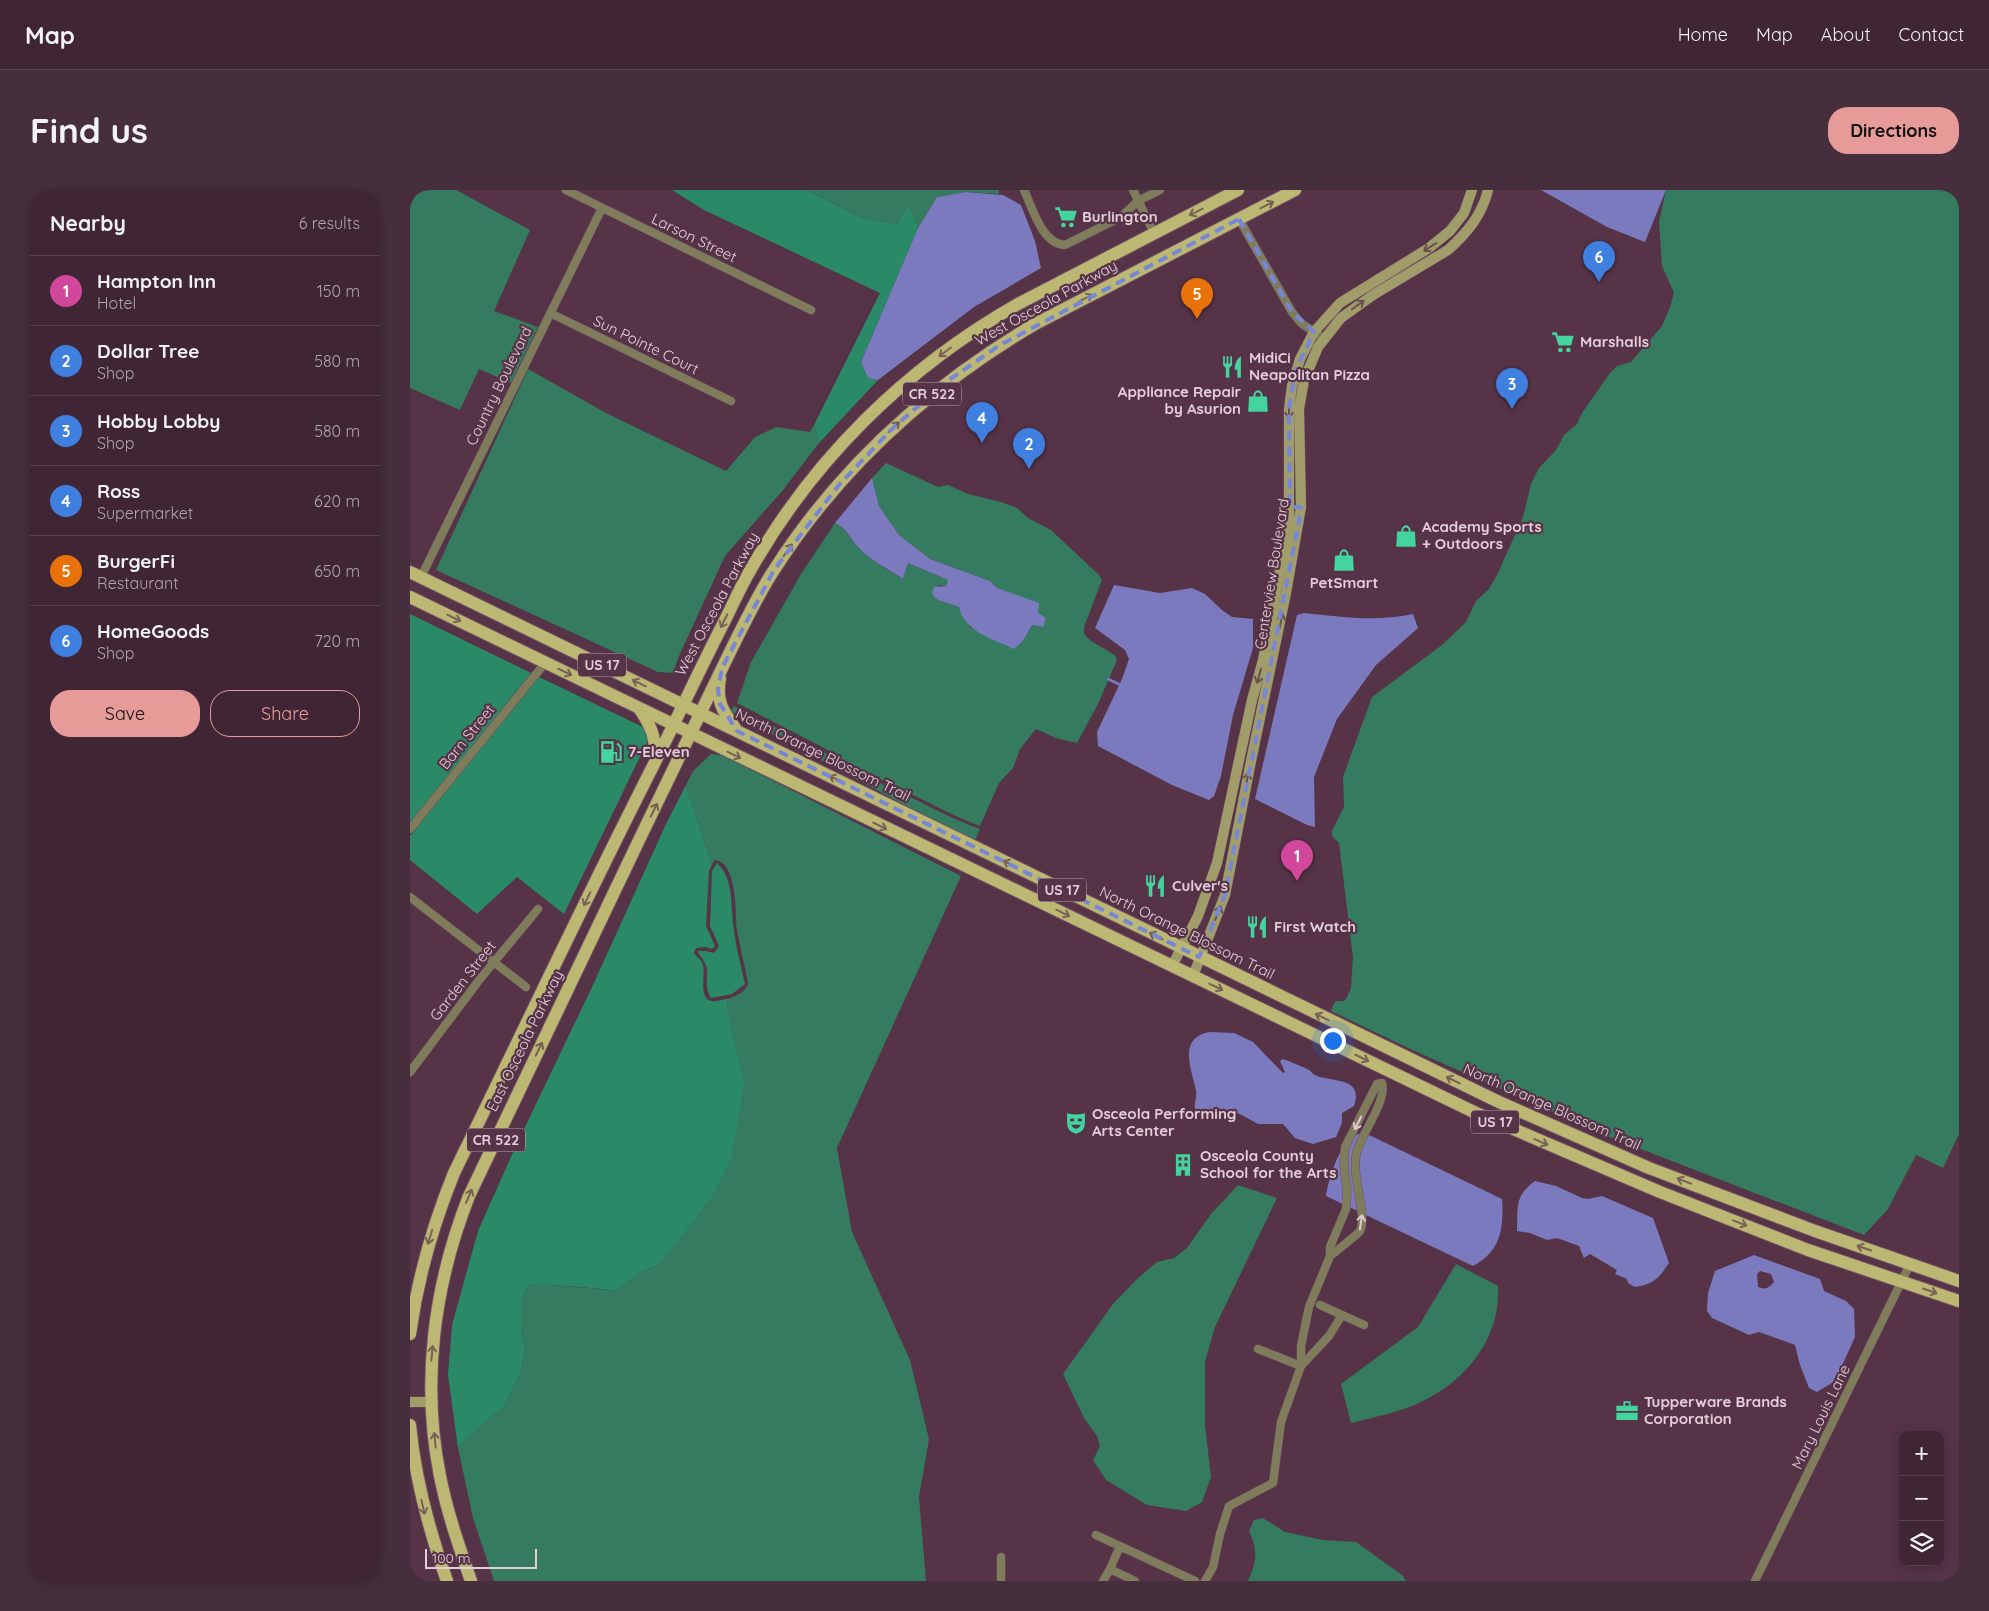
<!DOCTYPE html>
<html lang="en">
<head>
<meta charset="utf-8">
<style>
	:root { --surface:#402635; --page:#472e3d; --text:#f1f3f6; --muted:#aea5ad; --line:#594350; --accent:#e69b98 }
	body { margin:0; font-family:Quicksand,sans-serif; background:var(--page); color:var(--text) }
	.controls { position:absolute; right:15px; bottom:15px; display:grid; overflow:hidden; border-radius:10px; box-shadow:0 2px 12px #0003 }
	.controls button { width:45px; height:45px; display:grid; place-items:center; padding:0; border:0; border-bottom:1px solid var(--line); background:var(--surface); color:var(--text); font:25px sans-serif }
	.scale { position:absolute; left:15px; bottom:12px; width:112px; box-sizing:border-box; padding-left:5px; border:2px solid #e4cdd9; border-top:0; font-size:14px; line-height:18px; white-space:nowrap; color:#e4cdd9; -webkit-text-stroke:4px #563347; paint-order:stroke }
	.you { position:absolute; left:922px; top:850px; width:18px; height:18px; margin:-12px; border:4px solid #fff; border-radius:50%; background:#1a73e8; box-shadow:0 0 0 8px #1a73e833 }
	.badge { display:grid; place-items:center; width:32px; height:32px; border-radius:50%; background:var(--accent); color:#fff; font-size:16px; font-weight:700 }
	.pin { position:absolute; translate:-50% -41px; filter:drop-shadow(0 1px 2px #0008) }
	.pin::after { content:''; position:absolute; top:26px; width:18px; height:15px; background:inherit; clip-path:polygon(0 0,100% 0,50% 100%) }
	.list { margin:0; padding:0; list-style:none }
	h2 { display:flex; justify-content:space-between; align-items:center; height:65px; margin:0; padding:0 20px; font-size:21px }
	h2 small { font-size:16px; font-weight:400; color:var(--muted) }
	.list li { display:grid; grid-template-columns:32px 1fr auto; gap:15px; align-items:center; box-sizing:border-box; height:70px; padding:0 20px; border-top:1px solid var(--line) }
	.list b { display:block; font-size:19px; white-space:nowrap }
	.list p { margin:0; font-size:16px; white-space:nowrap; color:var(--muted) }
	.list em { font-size:16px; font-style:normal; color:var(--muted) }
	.actions { display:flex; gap:10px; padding:15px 20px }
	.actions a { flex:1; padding:11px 0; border:1px solid var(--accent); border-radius:20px; text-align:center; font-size:18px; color:var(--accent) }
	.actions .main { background:var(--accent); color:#111 }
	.icon { flex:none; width:28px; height:28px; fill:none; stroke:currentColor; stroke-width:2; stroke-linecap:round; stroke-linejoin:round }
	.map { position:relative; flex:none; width:1549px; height:1391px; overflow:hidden; border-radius:20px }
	header { display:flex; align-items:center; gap:30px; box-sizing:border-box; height:70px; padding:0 25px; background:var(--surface); border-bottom:1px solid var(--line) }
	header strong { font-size:24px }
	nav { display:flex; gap:28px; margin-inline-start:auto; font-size:18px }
	.intro { display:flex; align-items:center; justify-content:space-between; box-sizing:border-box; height:120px; padding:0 30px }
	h1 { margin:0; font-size:35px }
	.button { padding:12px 22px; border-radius:20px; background:var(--accent); color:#111; font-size:18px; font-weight:700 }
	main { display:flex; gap:30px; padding:0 30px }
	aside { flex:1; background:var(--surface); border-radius:20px; box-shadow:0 2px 12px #0003 }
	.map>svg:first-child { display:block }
</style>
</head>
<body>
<header>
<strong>Map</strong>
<nav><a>Home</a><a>Map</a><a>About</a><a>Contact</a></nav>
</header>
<div class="intro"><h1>Find us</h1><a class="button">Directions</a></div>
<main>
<aside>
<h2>Nearby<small>6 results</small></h2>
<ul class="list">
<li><span class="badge" style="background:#d1479c">1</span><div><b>Hampton Inn</b><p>Hotel</p></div><em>150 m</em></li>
<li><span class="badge" style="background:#3f7fe0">2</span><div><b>Dollar Tree</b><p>Shop</p></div><em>580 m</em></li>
<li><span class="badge" style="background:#3f7fe0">3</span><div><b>Hobby Lobby</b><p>Shop</p></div><em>580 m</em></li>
<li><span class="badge" style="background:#3f7fe0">4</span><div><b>Ross</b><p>Supermarket</p></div><em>620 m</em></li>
<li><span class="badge" style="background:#e8710a">5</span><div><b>BurgerFi</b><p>Restaurant</p></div><em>650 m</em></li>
<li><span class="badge" style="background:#3f7fe0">6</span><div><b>HomeGoods</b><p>Shop</p></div><em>720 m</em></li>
</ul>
<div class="actions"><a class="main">Save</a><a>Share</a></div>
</aside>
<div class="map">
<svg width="1549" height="1391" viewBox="0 0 1549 1391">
	<rect width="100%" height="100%" fill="#563347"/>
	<path fill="#347b5f" d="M8,0H46L120,40L84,121L128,137L101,193L69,179L50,220L0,198V16Z
		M397,0H589V4L556,2L527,7L508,38L499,13L487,34L450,27Z
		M1256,0H1549V944L1533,978L1506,965L1478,1019L1454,1045L1197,946L998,858L921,821L925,811H934L936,809L941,798L943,768L929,653L922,646V641L934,617L933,587L962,507L1032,455L1056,432L1066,411L1079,399L1087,385L1113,327L1121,294L1129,278L1146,260L1154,245L1167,234L1172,223L1200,183L1207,176L1221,172L1252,136L1260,117L1264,103L1252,76L1249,32Z
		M118,179L198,224L316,281L345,247L366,237L400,242L404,235L409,253L373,300L315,366L269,466L263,483L248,482L26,380Z
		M476,273L528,297L538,295L558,304L591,312L607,318L618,328L641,340L688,384L692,390L674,437V444L681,451L705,465L707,470L688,514L667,553L646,548L626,539L610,559L603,578L589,593L570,636C545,627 522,614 499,603C471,589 442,577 416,559L327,513L341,472L391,384L425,333C439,340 438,346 447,356C459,370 477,379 493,389L498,373L538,390L537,396L529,395L528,410L549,417L560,437L604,458L613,451L622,435L633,437L628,423L587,398L580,391L520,369L489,345L469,316L462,288Z
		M324,516L414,562C439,580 468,592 496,605C521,617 544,630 570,639L564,652L330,527L321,521Z
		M301,564L312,565L551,686L427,958L442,1042L500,1170L519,1249L509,1307L516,1391H84L63,1328L48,1258L76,1231L94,1217L110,1184L115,1161L111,1138V1111L119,1093C148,1096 177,1097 206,1101L231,1082L248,1075L301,1009L333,894L318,822L317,809C325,807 335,802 338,794C335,776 330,758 327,740C325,723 328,673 305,670L302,674L276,595L283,581Z
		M828,995L867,1008L805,1137L795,1172V1236L801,1287L792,1312L776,1321L737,1315L696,1290L683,1270L690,1256L687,1246L674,1228L653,1184L703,1114L727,1089L747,1072L764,1068L777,1058L801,1024Z
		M1046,1074L1088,1096C1091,1154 1049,1199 997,1218C979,1224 960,1228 941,1233L931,1194L1008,1137Z
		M853,1328L875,1342L913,1350L946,1352L992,1385L996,1391H838C847,1370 848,1362 839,1341L844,1330Z"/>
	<path fill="#2a8966" d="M262,0H397L450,27L487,34L499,13L508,38L451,172L458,188L468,190L409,253L404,235L470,103L294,20Z
		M0,424L121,483L0,633Z
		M129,487L237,539L240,546L154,724L107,687L67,724L0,670V646Z
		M276,595L302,674L299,681L296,736L305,756L302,759L296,757L286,758L284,763C286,766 290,769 292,772C297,781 287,809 302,811C306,812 313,809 317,809L318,822L334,894L321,969L301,1009L261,1060L248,1075L231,1082L206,1101C177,1097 148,1095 119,1094L111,1111V1138L115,1161L110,1184L94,1217L76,1231L48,1258L38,1185L42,1135L68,1041L104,960L183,795L256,634Z
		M307,673C325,690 320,717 324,740C326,758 331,776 335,794L322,804L301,808C290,790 306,783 288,763V761H296L304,763L309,756L300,736L302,681Z"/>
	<path fill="#7c7abf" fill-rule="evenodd" d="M1131,0H1256L1235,52L1197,37Z
		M556,2L593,5L611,15L625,51L631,78L564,117L468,190L458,188L451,172L508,38L527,7Z
		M462,288L469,316L489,345L520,369L580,391L587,398L629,413L628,423L636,428L633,437L622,435L613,451L604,459C584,449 554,442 549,417L528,410L522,404L524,397L536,396L538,390L498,373L493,389C478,379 459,370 447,356C438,346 439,340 425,333Z
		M704,395L750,403L782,398L795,404L812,420L822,427L843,429V458L823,525L811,586L804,606L799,610L762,595L688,556L687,542L712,489L719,469L715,460L685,438Z
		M894,423C933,427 965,432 1003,424L1008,438L966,475L927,529L904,587L905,637L897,635L845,609L887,425Z
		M799,842L824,843L843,852L873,883L875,882L870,871L873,869C876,870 896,878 899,880C901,881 902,884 905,885C922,893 954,886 944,916L932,923V933L926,947L903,954L885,948L873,934H848L830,924L825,923L818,924L807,931L800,928V924L796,921L785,920C784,913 787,907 786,901C782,879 767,849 799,842Z
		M953,942L1092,1009C1094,1038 1091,1061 1063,1076L916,1006C918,991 928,960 939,950C942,946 949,944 953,942Z
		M1125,991L1146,996L1172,1008L1178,1009L1192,1006L1243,1028L1259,1073C1248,1089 1244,1094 1225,1097L1218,1093L1217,1089L1205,1084L1207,1080L1180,1064L1174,1068L1169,1056L1147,1048L1137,1050L1120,1043L1107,1041C1108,1018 1104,1006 1125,991Z
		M1344,1065L1410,1089L1414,1101L1436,1111L1444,1119L1445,1147L1425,1191L1407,1202L1399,1198L1390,1175L1385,1155L1349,1142L1339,1145L1302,1128L1297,1121L1298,1103L1305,1081ZM1350,1081L1361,1084L1364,1092C1359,1098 1356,1100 1348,1097L1347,1084Z"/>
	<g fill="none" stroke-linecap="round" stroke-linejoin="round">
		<path stroke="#7c7abf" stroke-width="2.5" d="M698,489L711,495"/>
		<defs>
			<path id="street" d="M156,0L401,120
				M614,0C623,19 632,54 655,55L711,27L728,11L750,0
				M723,0L744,43
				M829,29L882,122L891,133L914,149
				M140,123L321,211
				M11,387L192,18
				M0,639L135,473
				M0,707L116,797
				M0,882L70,789L128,719
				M910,1115L954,1135
				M848,1159L891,1176L919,1146L932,1125
				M686,1345L785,1391
				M710,1356L700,1379L725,1391
				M591,1367V1391
				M693,1391L700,1379
				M795,1391L803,1377L810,1344L819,1316L863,1293L871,1232L891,1176V1156L899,1117L920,1066V1057L936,1019L937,1002L934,975L935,957L967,894L972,893C977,911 952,943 947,961C940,985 958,1026 950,1041C948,1044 924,1063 920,1066
				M1345,1391L1500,1074"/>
			<path id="secondary" d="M762,776L788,726L807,673L842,510L853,470L879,331V219L882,196L890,169L904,142L930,113L1019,58L1040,41L1054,23L1062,0
				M783,786L815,705L841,571L876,403L891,317L889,219L894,190L908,157L931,128L963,105L1038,60C1057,43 1072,25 1078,0
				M0,1212H21"/>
			<path id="primary" d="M0,382L1089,912L1239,978L1405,1041L1549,1091
				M0,407L1066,923L1250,1002L1398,1060L1549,1111
				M310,488C306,511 312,520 325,538
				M229,518C240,534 246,547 245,566
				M0,1144C8,1086 22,1037 44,983C110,848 174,712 242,578C266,531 288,483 312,436C322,417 330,397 341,379C404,268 497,177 608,114L828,0
				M0,1235C5,1289 19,1340 37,1391
				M61,1391C49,1356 37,1322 30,1286C11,1192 24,1095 59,1006C116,886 174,766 231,646C260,586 289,525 319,464C333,436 347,406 364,380C430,277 520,196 625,134L885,0"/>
		</defs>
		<use href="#street" stroke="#725264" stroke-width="9"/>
		<use href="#secondary" stroke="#725264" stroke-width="11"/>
		<use href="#primary" stroke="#725264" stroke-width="14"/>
		<use href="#street" stroke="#7f7c5c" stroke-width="8"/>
		<use href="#secondary" stroke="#a19d6a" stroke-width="10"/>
		<use href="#primary" stroke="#bcb773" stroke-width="12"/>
	</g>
	<defs><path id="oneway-shaft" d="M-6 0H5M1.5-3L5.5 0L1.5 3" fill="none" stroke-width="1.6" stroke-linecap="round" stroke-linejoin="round" transform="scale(1.25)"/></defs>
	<g stroke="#7a6156">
		<use href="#oneway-shaft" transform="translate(857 15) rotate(-27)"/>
		<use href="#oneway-shaft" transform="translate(786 22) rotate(153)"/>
		<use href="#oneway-shaft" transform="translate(676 108) rotate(-27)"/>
		<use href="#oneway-shaft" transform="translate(535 162) rotate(143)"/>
		<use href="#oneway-shaft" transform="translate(484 237) rotate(-43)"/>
		<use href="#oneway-shaft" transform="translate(378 360) rotate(-54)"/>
		<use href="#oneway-shaft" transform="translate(44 428) rotate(26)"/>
		<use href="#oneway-shaft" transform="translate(314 431) rotate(117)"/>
		<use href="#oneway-shaft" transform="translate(155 482) rotate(26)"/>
		<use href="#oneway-shaft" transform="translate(229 493) rotate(-154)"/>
		<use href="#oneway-shaft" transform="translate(324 565) rotate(26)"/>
		<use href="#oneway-shaft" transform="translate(426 589) rotate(-154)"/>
		<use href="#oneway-shaft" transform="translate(244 620) rotate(-64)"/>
		<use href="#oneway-shaft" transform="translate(470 636) rotate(26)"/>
		<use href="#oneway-shaft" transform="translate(600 674) rotate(-154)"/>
		<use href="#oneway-shaft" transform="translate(177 709) rotate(116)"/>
		<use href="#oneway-shaft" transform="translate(653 723) rotate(26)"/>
		<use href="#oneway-shaft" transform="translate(746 746) rotate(-154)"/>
		<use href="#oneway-shaft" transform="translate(806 797) rotate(26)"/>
		<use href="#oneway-shaft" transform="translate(912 827) rotate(-154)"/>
		<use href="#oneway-shaft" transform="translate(129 859) rotate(-64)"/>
		<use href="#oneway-shaft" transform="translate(952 868) rotate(26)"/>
		<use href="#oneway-shaft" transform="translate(1043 890) rotate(-154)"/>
		<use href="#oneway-shaft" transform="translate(1131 952) rotate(24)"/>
		<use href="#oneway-shaft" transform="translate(1274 991) rotate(-159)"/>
		<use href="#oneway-shaft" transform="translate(59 1006) rotate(-66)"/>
		<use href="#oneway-shaft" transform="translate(1330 1033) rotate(21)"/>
		<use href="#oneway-shaft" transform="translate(20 1047) rotate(107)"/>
		<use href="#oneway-shaft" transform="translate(1454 1058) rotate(-161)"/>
		<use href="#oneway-shaft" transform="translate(1520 1101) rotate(19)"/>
		<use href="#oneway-shaft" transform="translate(22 1163) rotate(-85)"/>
		<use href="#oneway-shaft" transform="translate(25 1250) rotate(-95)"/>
		<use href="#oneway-shaft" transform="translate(13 1317) rotate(77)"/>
	</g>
	<g stroke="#694e50">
		<use href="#oneway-shaft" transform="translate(1020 57) rotate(148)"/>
		<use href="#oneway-shaft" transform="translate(948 115) rotate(-35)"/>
		<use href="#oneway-shaft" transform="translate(879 221) rotate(92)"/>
		<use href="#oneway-shaft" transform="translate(871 431) rotate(-79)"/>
		<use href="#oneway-shaft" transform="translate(849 486) rotate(106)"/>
		<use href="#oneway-shaft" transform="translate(837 590) rotate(-79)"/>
		<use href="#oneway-shaft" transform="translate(808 723) rotate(-68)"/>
	</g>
	<g stroke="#dfc9d3">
		<use href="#oneway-shaft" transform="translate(948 933) rotate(117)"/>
		<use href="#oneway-shaft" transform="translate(951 1032) rotate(-82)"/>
	</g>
	<path fill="none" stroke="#7787d8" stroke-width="4" stroke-dasharray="10 6" stroke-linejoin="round" d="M829,29L882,122L904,142L885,182L879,219L880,317H891L889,331L815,705L789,767L327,541L310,514L308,500L312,478L364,380L428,296L482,239L536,192L590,155Z"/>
	<defs>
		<symbol id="supermarket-bare" viewBox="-9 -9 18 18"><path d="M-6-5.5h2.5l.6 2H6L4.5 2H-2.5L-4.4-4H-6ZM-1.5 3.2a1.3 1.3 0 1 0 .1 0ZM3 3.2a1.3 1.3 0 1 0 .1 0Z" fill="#44d49f" stroke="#563347" stroke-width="2.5" paint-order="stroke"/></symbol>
		<symbol id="restaurant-bare" viewBox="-9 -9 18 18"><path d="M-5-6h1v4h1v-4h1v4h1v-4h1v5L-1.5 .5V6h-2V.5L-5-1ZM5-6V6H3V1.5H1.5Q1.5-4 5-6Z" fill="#44d49f" stroke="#563347" stroke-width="2.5" paint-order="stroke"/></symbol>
		<symbol id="shop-bare" viewBox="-9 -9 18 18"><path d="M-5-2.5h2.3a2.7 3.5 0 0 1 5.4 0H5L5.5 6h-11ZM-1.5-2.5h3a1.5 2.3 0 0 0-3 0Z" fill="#44d49f" stroke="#563347" stroke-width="2.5" paint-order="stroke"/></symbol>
		<symbol id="fuel-bare" viewBox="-9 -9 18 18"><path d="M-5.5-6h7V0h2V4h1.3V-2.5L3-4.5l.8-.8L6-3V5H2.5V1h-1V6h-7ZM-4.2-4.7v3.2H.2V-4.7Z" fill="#44d49f" stroke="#563347" stroke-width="2.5" paint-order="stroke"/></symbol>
		<symbol id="theatre-bare" viewBox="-9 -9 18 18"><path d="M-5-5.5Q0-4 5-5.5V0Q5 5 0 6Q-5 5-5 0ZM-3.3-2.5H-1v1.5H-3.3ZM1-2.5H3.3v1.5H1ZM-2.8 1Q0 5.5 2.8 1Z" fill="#44d49f" stroke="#563347" stroke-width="2.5" paint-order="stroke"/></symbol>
		<symbol id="building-bare" viewBox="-9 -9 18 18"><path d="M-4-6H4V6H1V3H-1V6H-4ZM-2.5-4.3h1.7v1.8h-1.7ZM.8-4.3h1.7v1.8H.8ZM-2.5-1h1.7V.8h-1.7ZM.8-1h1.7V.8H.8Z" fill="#44d49f" stroke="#563347" stroke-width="2.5" paint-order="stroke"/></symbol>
		<symbol id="office-bare" viewBox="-9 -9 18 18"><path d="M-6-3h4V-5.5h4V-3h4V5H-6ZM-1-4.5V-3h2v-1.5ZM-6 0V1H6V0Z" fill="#44d49f" stroke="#563347" stroke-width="2.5" paint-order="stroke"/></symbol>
	</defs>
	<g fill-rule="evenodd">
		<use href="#supermarket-bare" x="640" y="11" width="32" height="32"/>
		<use href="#supermarket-bare" x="1137" y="136" width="32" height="32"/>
		<use href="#restaurant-bare" x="806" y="161" width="32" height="32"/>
		<use href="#shop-bare" x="832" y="195" width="32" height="32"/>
		<use href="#shop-bare" x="980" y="330" width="32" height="32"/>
		<use href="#shop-bare" x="918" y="354" width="32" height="32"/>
		<use href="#fuel-bare" x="185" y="546" width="32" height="32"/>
		<use href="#restaurant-bare" x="729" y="680" width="32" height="32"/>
		<use href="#restaurant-bare" x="831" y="721" width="32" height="32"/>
		<use href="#theatre-bare" x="650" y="917" width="32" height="32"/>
		<use href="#building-bare" x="757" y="959" width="32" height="32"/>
		<use href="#office-bare" x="1201" y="1205" width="32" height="32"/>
	</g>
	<g text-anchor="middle" stroke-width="4.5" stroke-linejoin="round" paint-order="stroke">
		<g fill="#563347" stroke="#b99fad" stroke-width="1">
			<rect x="493" y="192.5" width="58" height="23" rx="4"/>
			<rect x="168" y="463.5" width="48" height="23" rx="4"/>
			<rect x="628" y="688.5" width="48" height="23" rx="4"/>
			<rect x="1061" y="920.5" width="48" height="23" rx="4"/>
			<rect x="57" y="938.5" width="58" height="23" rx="4"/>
		</g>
		<g font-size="14" font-weight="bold" fill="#e4cdd9">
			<text x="522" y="209">CR 522</text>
			<text x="192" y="480">US 17</text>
			<text x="652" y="705">US 17</text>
			<text x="1085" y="937">US 17</text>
			<text x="86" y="955">CR 522</text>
		</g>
		<g font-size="15" font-weight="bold" fill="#e4cdd9" stroke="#563347" text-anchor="start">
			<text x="672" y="32">Burlington</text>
			<text x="1170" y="157">Marshalls</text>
			<text x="839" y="173">MidiCi<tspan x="839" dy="17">Neapolitan Pizza</tspan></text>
			<text x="831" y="207" text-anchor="end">Appliance Repair<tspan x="831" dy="17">by Asurion</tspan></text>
			<text x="1012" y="342">Academy Sports<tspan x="1012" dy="17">+ Outdoors</tspan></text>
			<text x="934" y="398" text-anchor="middle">PetSmart</text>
			<text x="218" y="567">7-Eleven</text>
			<text x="762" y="701">Culver's</text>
			<text x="864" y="742">First Watch</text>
			<text x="682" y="929">Osceola Performing<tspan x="682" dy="17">Arts Center</tspan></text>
			<text x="790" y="971">Osceola County<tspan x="790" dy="17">School for the Arts</tspan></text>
			<text x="1234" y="1217">Tupperware Brands<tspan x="1234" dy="17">Corporation</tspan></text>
		</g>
		<g font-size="15" fill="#e4cdd9" stroke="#563347">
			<text transform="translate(284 48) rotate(26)" y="5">Larson Street</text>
			<text transform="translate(636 113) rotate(-29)" y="5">West Osceola Parkway</text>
			<text transform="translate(236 155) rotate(26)" y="5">Sun Pointe Court</text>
			<text transform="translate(89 196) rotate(-64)" y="5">Country Boulevard</text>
			<text transform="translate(862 384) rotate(-81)" y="5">Centerview Boulevard</text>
			<text transform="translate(307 414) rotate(-62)" y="5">West Osceola Parkway</text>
			<text transform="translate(57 547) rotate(-51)" y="5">Barn Street</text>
			<text transform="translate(413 565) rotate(26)" y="5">North Orange Blossom Trail</text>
			<text transform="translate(777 743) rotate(26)" y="5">North Orange Blossom Trail</text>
			<text transform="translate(53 791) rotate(-52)" y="5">Garden Street</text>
			<text transform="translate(115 851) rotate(-64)" y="5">East Osceola Parkway</text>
			<text transform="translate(1142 917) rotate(24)" y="5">North Orange Blossom Trail</text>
			<text transform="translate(1411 1227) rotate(-64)" y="5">Mary Louis Lane</text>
		</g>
	</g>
</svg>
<div class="controls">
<button>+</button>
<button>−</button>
<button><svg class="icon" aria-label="layers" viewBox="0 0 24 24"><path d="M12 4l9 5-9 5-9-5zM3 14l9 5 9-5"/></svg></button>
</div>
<div class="scale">100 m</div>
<div class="you"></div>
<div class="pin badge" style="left:887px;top:691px;background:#d1479c">1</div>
<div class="pin badge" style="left:619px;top:279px;background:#3f7fe0">2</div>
<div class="pin badge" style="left:1102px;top:219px;background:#3f7fe0">3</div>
<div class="pin badge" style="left:572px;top:253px;background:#3f7fe0">4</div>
<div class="pin badge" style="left:787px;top:129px;background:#e8710a">5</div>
<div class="pin badge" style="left:1189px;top:92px;background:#3f7fe0">6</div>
</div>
</main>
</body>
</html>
